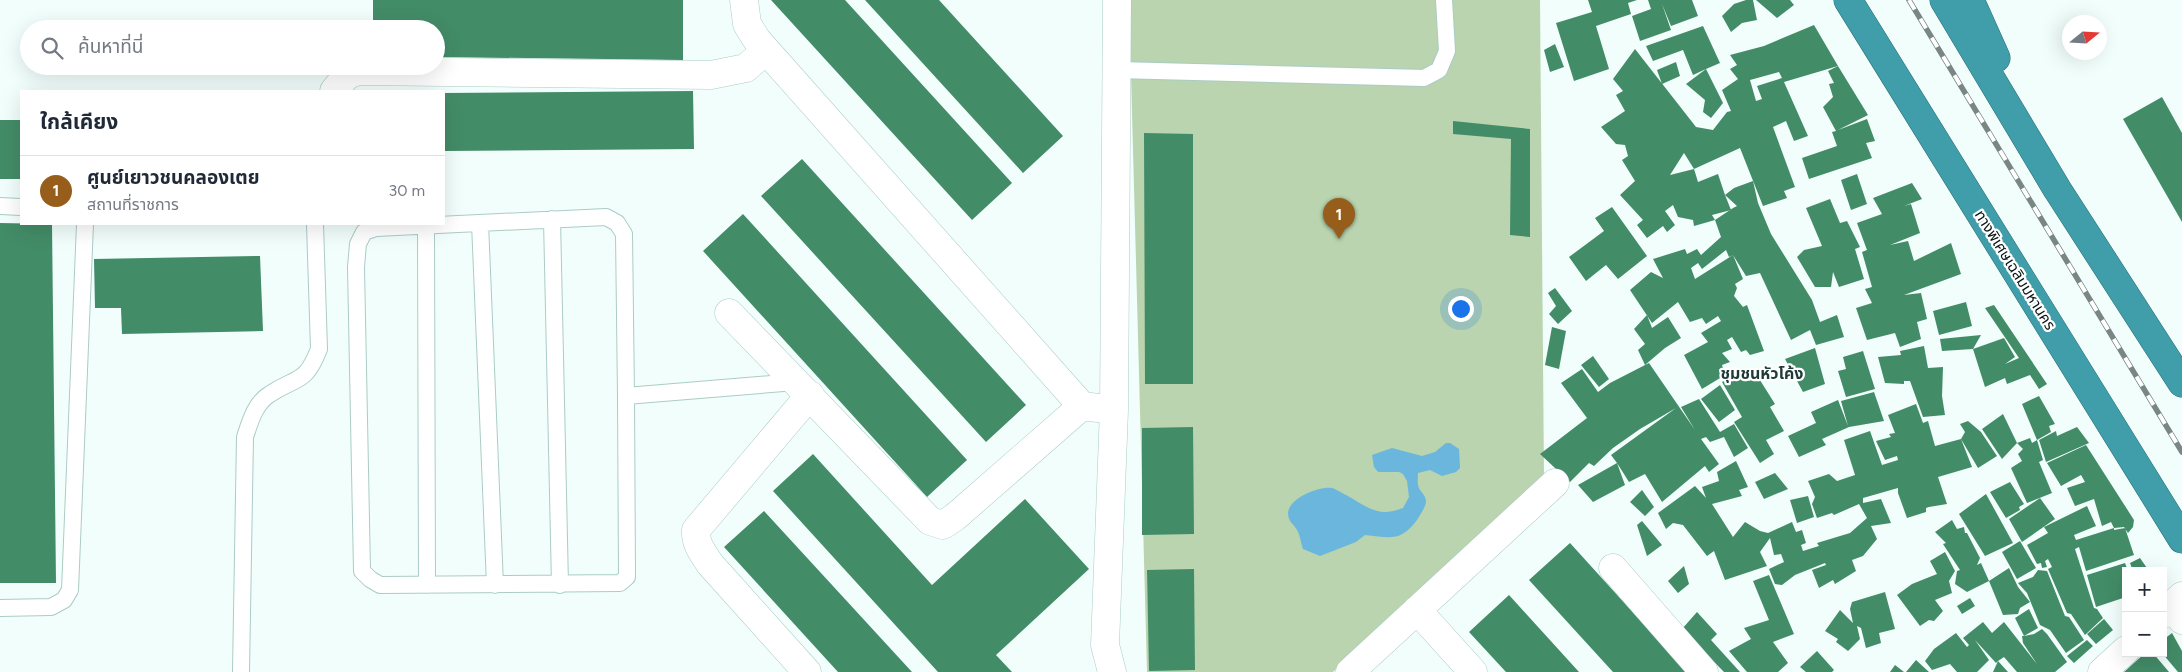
<!DOCTYPE html>
<html lang="th">
<head>
<meta charset="utf-8">
<style>
	:root { --surface:#fff; --page:#f2f2f3; --text:#1f2937; --muted:#747a83; --line:#e0e1e3; --accent:#975d1b }
	body { margin:0; font-family:Figtree,"Noto Sans Thai",sans-serif; background:var(--page); color:var(--text) }
	.controls { position:absolute; right:15px; bottom:15px; display:grid; overflow:hidden; border-radius:0px; box-shadow:0 5px 20px #0002 }
	.controls button { width:45px; height:45px; display:grid; place-items:center; padding:0; border:0; border-bottom:1px solid var(--line); background:var(--surface); color:var(--text); font:25px sans-serif }
	.compass { position:absolute; left:2062px; top:15px; width:45px; height:45px; border-radius:50%; background:var(--surface); box-shadow:0 5px 20px #0002; rotate:72deg }
	.you { position:absolute; left:1460px; top:308px; width:18px; height:18px; margin:-12px; border:4px solid #fff; border-radius:50%; background:#1a73e8; box-shadow:0 0 0 8px #1a73e833 }
	.badge { display:grid; place-items:center; width:32px; height:32px; border-radius:50%; background:var(--accent); color:#fff; font-size:16px; font-weight:700 }
	.pin { position:absolute; translate:-50% -41px; filter:drop-shadow(0 1px 2px #0008) }
	.pin::after { content:''; position:absolute; top:26px; width:18px; height:15px; background:inherit; clip-path:polygon(0 0,100% 0,50% 100%) }
	.list { margin:0; padding:0; list-style:none }
	h2 { display:flex; justify-content:space-between; align-items:center; height:65px; margin:0; padding:0 20px; font-size:21px }
	h2 small { font-size:16px; font-weight:400; color:var(--muted) }
	.list li { display:grid; grid-template-columns:32px 1fr auto; gap:15px; align-items:center; box-sizing:border-box; height:70px; padding:0 20px; border-top:1px solid var(--line) }
	.list b { display:block; font-size:19px; white-space:nowrap }
	.list p { margin:0; font-size:16px; white-space:nowrap; color:var(--muted) }
	.list em { font-size:16px; font-style:normal; color:var(--muted) }
	.icon { flex:none; width:28px; height:28px; fill:none; stroke:currentColor; stroke-width:2; stroke-linecap:round; stroke-linejoin:round }
	.map { position:relative; flex:none; width:2182px; height:672px; overflow:hidden }
	.search { position:absolute; background:var(--surface); box-shadow:0 5px 20px #0002; left:20px; top:20px; width:425px; height:55px; display:flex; align-items:center; gap:12px; box-sizing:border-box; padding:0 18px; border-radius:28px; color:var(--muted); font-size:19px }
	.panel { position:absolute; background:var(--surface); box-shadow:0 5px 20px #0002; left:20px; top:90px; width:425px; height:135px; border-radius:0px }
	.map>svg:first-child { display:block }
</style>
</head>
<body>
<div class="map">
<svg width="2182" height="672" viewBox="0 0 2182 672">
	<rect width="100%" height="100%" fill="#f1fefc"/>
	<path fill="#b9d4ae" d="M1129,0H1540L1544,479L1333,672H1147Z"/>
	<path fill="#6bb6dc" d="M1446,443H1450L1459,449L1460,468L1456,472L1442,476L1430,470L1418,473C1418,477 1417,484 1419,488C1421,493 1426,495 1426,502C1425,508 1420,515 1417,520C1400,543 1389,537 1365,535L1356,542L1320,556L1303,549C1301,543 1300,535 1297,530C1294,524 1288,522 1288,513C1289,498 1319,486 1332,488C1336,489 1342,493 1346,495C1368,507 1377,518 1403,508L1409,497L1407,481L1403,474L1399,472H1378L1374,467L1372,455L1392,448L1422,456L1435,452Z"/>
	<path fill="#438c68" fill-rule="evenodd" d="M373,0H683V60L436,57V29H373Z
		M771,0H845L1012,183L972,220Z
		M865,0H939L1063,136L1023,173Z
		M1588,0H1637L1628,3L1631,14L1596,26L1609,69L1574,81L1556,23L1592,12Z
		M1648,0H1692L1698,16L1671,26L1662,4L1671,30L1640,41L1632,16L1651,9Z
		M1746,0H1753L1757,20L1742,23L1731,32L1722,16L1734,4Z
		M1756,0H1790L1794,5L1777,18Z
		M1814,25L1838,66L1784,82L1808,136L1794,141L1786,121L1773,127L1795,187L1784,191L1787,198L1763,206L1740,148L1694,169L1684,153L1670,175L1694,169L1698,182L1718,174L1725,195L1734,188L1753,181L1758,203L1771,234L1812,300L1820,322L1837,315L1844,337L1816,345L1810,330L1791,340L1760,273L1746,276L1733,255L1743,279L1735,284L1737,288L1734,296L1743,307L1747,305L1764,351L1750,355L1746,350L1741,352L1732,337L1727,340L1732,349L1722,353L1730,362L1722,365L1725,375L1702,389L1684,355L1708,342L1701,333L1721,321L1718,316L1706,324L1702,318L1690,322L1678,302L1652,323L1630,290L1651,272L1663,278L1653,259L1685,249L1687,254L1697,249L1701,255L1721,237L1715,220L1733,208L1737,206L1725,195L1731,210L1712,215L1715,220L1694,226L1693,220L1678,217L1673,205L1665,211L1675,225L1667,232L1663,226L1647,238L1637,225L1643,220L1620,195L1635,181L1622,160L1628,156L1625,145L1616,144L1601,127L1625,111L1616,95L1623,91L1613,79L1635,49L1696,127L1713,130L1727,112L1731,111L1722,90L1738,79L1730,69L1737,65L1730,55L1764,46ZM1779,72L1782,78L1757,86L1762,99L1756,101L1750,80ZM1726,250L1729,257L1733,255L1695,279L1691,268L1698,263L1702,269Z
		M1703,26L1720,63L1706,69L1723,103L1711,118L1703,112L1705,100L1686,84L1706,69L1693,75L1683,50L1653,61L1646,46Z
		M1555,44L1564,67L1550,72L1544,50Z
		M1676,62L1680,76L1662,84L1657,70Z
		M1838,66L1868,115L1838,130L1867,119L1875,141L1866,143L1872,158L1809,179L1802,158L1837,146L1832,132L1836,131L1823,107L1833,97L1829,84L1834,83L1828,71Z
		M693,91L694,149L444,151V93Z
		M2162,97L2182,133V222L2123,119Z
		M0,120H21V179H0Z
		M1453,121L1530,129V237L1510,235L1511,139L1453,134Z
		M1144,133L1193,134V384H1145Z
		M802,159L1026,405L986,442L761,196Z
		M1857,174L1867,204L1851,210L1841,180Z
		M1912,183L1922,199L1904,206L1911,204L1920,233L1890,245L1908,241L1914,261L1951,243L1961,274L1904,295L1921,293L1927,319L1917,322L1921,339L1900,347L1895,333L1867,340L1856,308L1872,303L1865,289L1872,287L1862,252L1867,250L1857,223L1882,214L1873,198Z
		M1830,199L1840,223L1847,221L1860,247L1855,249L1864,279L1839,287L1833,272L1831,287H1815L1797,257L1804,250L1822,246L1806,208Z
		M1612,207L1647,256L1618,279L1606,265L1586,281L1569,257L1604,231L1595,218Z
		M743,214L967,460L927,497L703,251Z
		M0,223L52,224L56,583H0Z
		M260,256L263,331L122,334L121,308H95L94,259Z
		M1555,288L1572,311L1558,324L1549,314L1556,306L1548,293Z
		M1966,302L1972,326L1939,335L1933,311Z
		M1994,305L2047,384L2039,389L2030,375L2007,384L2005,378L1985,387L1973,349L1942,351L1940,339L1981,335L1973,349L2004,338L2015,357L2005,364L2019,358L1985,308Z
		M1647,315L1652,328L1668,317L1681,338L1665,348L1645,365L1638,350L1645,344L1634,329Z
		M1552,327L1566,331L1559,369L1545,365Z
		M1924,346L1928,368L1943,367L1942,396L1945,415L1923,417L1910,381H1904V384L1885,383L1878,357L1901,355L1900,351Z
		M1815,348L1825,384L1803,392L1785,359Z
		M1863,351L1875,389L1846,397L1838,371L1846,369L1843,357Z
		M1593,356L1609,379L1599,387L1581,365Z
		M1649,363L1695,430L1681,407L1699,399L1720,432L1734,424L1748,448L1734,457L1724,437L1710,442L1706,437L1701,439L1719,464L1709,472L1705,466L1662,502L1645,474L1629,482L1617,463L1625,485L1593,502L1578,485L1617,463L1611,455L1676,408L1640,429L1613,448L1594,466L1589,463L1570,482L1540,454L1587,418L1561,383L1582,369L1598,392L1610,383Z
		M1742,369L1749,381L1758,377L1775,404L1770,407L1784,431L1766,440L1774,454L1760,463L1734,422L1742,417L1722,382Z
		M1720,385L1735,410L1719,422L1701,399Z
		M1874,392L1884,421L1849,427L1822,439L1826,445L1799,457L1788,436L1816,423L1811,412L1838,400L1848,426L1841,401Z
		M2039,396L2055,424L2049,426L2051,432L2037,440L2022,404Z
		M1916,404L1923,423L1928,421L1935,446L1961,439L1965,432L1960,424L1968,421L1981,432L1997,456L1978,468L1961,439L1972,467L1938,477L1947,504L1929,507L1926,508V512L1907,518L1898,493V488L1863,498V503L1881,499L1891,523L1871,526L1877,539L1863,556L1852,560L1856,571L1835,584L1833,580L1819,588L1812,570L1826,565L1825,563L1795,575L1782,585L1775,584L1769,569L1784,562L1781,554L1774,555L1770,538L1760,552L1767,566L1725,580L1714,551L1707,556L1683,525L1673,523L1666,529L1658,513L1695,486L1706,498L1702,487L1719,481L1717,472L1736,461L1748,487L1739,490L1742,496L1712,504L1733,537L1745,522L1760,531L1768,533L1792,522L1796,532L1802,530L1806,543L1801,545L1803,551L1819,546L1817,543L1850,533L1867,518L1859,504L1834,515L1832,513L1817,518L1812,504L1815,497L1808,481L1829,474L1837,481L1855,475L1844,440L1870,431L1882,465L1898,460L1897,456L1885,460L1876,441L1891,437L1889,434L1895,433L1888,415Z
		M2003,414L2017,443L2030,438L2032,443L2037,440L2043,460L2039,462L2052,493L2027,503L2011,468L2022,461L2018,454L2023,449L2017,443L2002,459L1982,429Z
		M1193,427L1194,534L1142,535V428Z
		M2077,427L2089,443L2046,462L2039,440L2056,431L2057,436Z
		M2086,445L2134,520L2133,527L2128,533L2124,527L2114,528L2111,522L2102,526L2094,499L2075,506L2067,488L2085,482L2081,475L2061,486L2047,463Z
		M813,454L932,585L1025,499L1089,569L996,655L1012,672H938L773,491Z
		M1775,473L1788,489L1764,499L1755,482Z
		M2010,482L2024,504L2019,507L2020,510L2006,518L1990,492Z
		M1642,490L1654,507L1645,516L1630,502Z
		M1986,494L2013,543L1985,556L1959,514Z
		M1808,496L1814,517L1797,523L1790,500Z
		M2040,498L2055,519L2022,542L2009,519Z
		M2087,506L2096,526L2074,535L2076,540L2114,528V530L2125,528L2134,555L2086,571L2079,547L2075,549L2094,608L2097,609L2103,618L2085,635L2071,614L2067,613L2048,569L2052,567L2048,559L2045,561L2047,567L2042,568L2041,563L2037,564L2027,545L2048,533L2044,527Z
		M764,511L912,672H838L724,547Z
		M1952,520L1957,529L1964,527L1965,533H1967L1980,558L1977,565L1981,563L1989,581L1967,592L1955,584L1957,571L1960,570L1943,544L1946,543L1935,532Z
		M1642,521L1662,545L1647,556L1637,525Z
		M2020,541L2036,568L2017,579L2002,552Z
		M1570,543L1687,672H1613L1529,580Z
		M1945,552L1955,571L1949,581L1952,593L1935,600L1943,611L1934,621L1929,620L1920,626L1897,595L1912,584L1937,574L1930,561Z
		M2140,558L2149,571H2133L2130,563Z
		M2125,563L2128,571H2126V597L2096,607L2087,575Z
		M1684,566L1689,584L1678,593L1668,581Z
		M2009,568L2018,587L2030,602L2020,608L2018,614L2003,615L1989,581Z
		M1194,569L1195,670L1149,671L1147,570Z
		M2038,570L2047,571L2065,616L2069,617L2084,640L2066,653L2050,630L2040,625L2027,593L2018,583L2033,577Z
		M1769,575L1794,634L1773,642L1788,663L1778,672H1747L1729,651L1751,639L1744,628L1769,620L1753,581Z
		M1885,592L1895,629L1879,633L1881,643L1866,648L1861,628L1857,626L1860,639L1848,651L1836,642L1838,639L1825,631L1840,610L1853,623L1850,609L1852,602Z
		M1509,595L1579,672H1506L1469,632Z
		M1970,598L1975,606L1962,614L1957,606Z
		M2029,609L2038,628L2024,636L2034,634L2042,629L2047,634L2067,662L2055,672H2017L2004,657L1998,661L2008,672H1993L1998,661L1996,663L1975,640L1989,660L1977,672H1957L1950,664L1932,670L1925,661L1934,649L1956,633L1967,647L1969,645L1963,638L1983,622L1992,633L2004,622L2037,664L2023,643L2022,636H2024L2015,618Z
		M1697,612L1717,634L1711,640L1740,672H1724L1682,629Z
		M2104,619L2113,630L2096,644L2087,634Z
		M2172,633L2182,651V672H2178L2162,653L2163,640Z
		M2087,640L2093,646L2074,663L2067,656Z
		M1817,651L1834,670L1832,672H1806L1800,667Z
		M2145,653H2153L2169,672H2124Z
		M1916,660L1929,672H1906Z
		M1895,665L1904,672H1890Z"/>
	<g fill="none" stroke-linecap="round" stroke-linejoin="round">
		<defs>
			<path id="service" d="M1117,70L1424,78L1439,70L1447,51L1444,0
				M0,206L21,207
				M552,219L560,585
				M480,223L495,585
				M426,226L427,585
				M626,396L627,577L620,583L380,585L370,579L362,571L356,267L358,244L364,232L376,228L606,217L617,223L624,234L626,396L796,382
				M0,608L51,607L64,600L70,590L85,224
				M241,672L245,437C250,422 255,403 270,394C297,376 305,385 319,349L315,224"/>
			<path id="minor" d="M744,0L747,24L757,40L1082,406L1114,410
				M334,91L347,75L358,71L711,75L746,68L766,50
				M729,313L930,521L943,525L955,517L1082,406
				M1613,568L1704,672
				M2173,604L2182,620
				M1417,610L1473,672
				M807,672L710,564C703,553 695,544 696,530L810,395
				M1112,672L1105,645L1114,410L1117,0
				M1350,672L1555,483"/>
			<path id="tertiary" d="M2163,614L2182,596
				M2102,672L2126,650"/>
			<path id="motorway" d="M1848,0L2182,539
				M1944,0L2057,189L2182,383
				M1970,0L1996,58"/>
		</defs>
		<use href="#service" stroke="#abccc6" stroke-width="18"/>
		<use href="#minor" stroke="#abccc6" stroke-width="29"/>
		<use href="#tertiary" stroke="#abccc6" stroke-width="29"/>
		<use href="#motorway" stroke="#2c6e75" stroke-width="29"/>
		<use href="#service" stroke="#fff" stroke-width="16"/>
		<use href="#minor" stroke="#fff" stroke-width="28"/>
		<use href="#tertiary" stroke="#fff" stroke-width="28"/>
		<use href="#motorway" stroke="#409eab" stroke-width="28"/>
		<defs>
			<path id="rail" d="M1909,0L2182,452"/>
		</defs>
		<use href="#rail" stroke="#7a8684" stroke-width="5.5"/>
		<use href="#rail" stroke="#fff" stroke-width="4" stroke-dasharray="11" stroke-linecap="butt"/>
	</g>
	<g text-anchor="middle" stroke-width="4.5" stroke-linejoin="round" paint-order="stroke">
		<g font-size="15" fill="#081412" stroke="#fff">
			<text transform="translate(2015 270) rotate(58)" y="5">ทางพิเศษเฉลิมมหานคร</text>
		</g>
		<g font-size="16" font-weight="bold" fill="#1e3b37" stroke="#fff">
			<text x="1762" y="379">ชุมชนหัวโค้ง</text>
		</g>
	</g>
</svg>
<div class="controls">
<button>+</button>
<button>−</button>
</div>
<svg class="compass" viewBox="-18 -18 36 36"><path d="M0-13l5 13h-10z" fill="#e53935"/><path d="M0 13l5-13h-10z" fill="#747a83"/></svg>
<div class="you"></div>
<div class="pin badge" style="left:1339px;top:239px">1</div>
<div class="search"><svg class="icon" aria-label="search" viewBox="0 0 24 24"><circle cx="10" cy="10" r="6"/><path d="M15 15l6 6"/></svg>ค้นหาที่นี่</div>
<section class="panel">
<h2>ใกล้เคียง<small></small></h2>
<ul class="list">
<li><span class="badge">1</span><div><b>ศูนย์เยาวชนคลองเตย</b><p>สถานที่ราชการ</p></div><em>30 m</em></li>
</ul>
</section>
</div>
</body>
</html>
